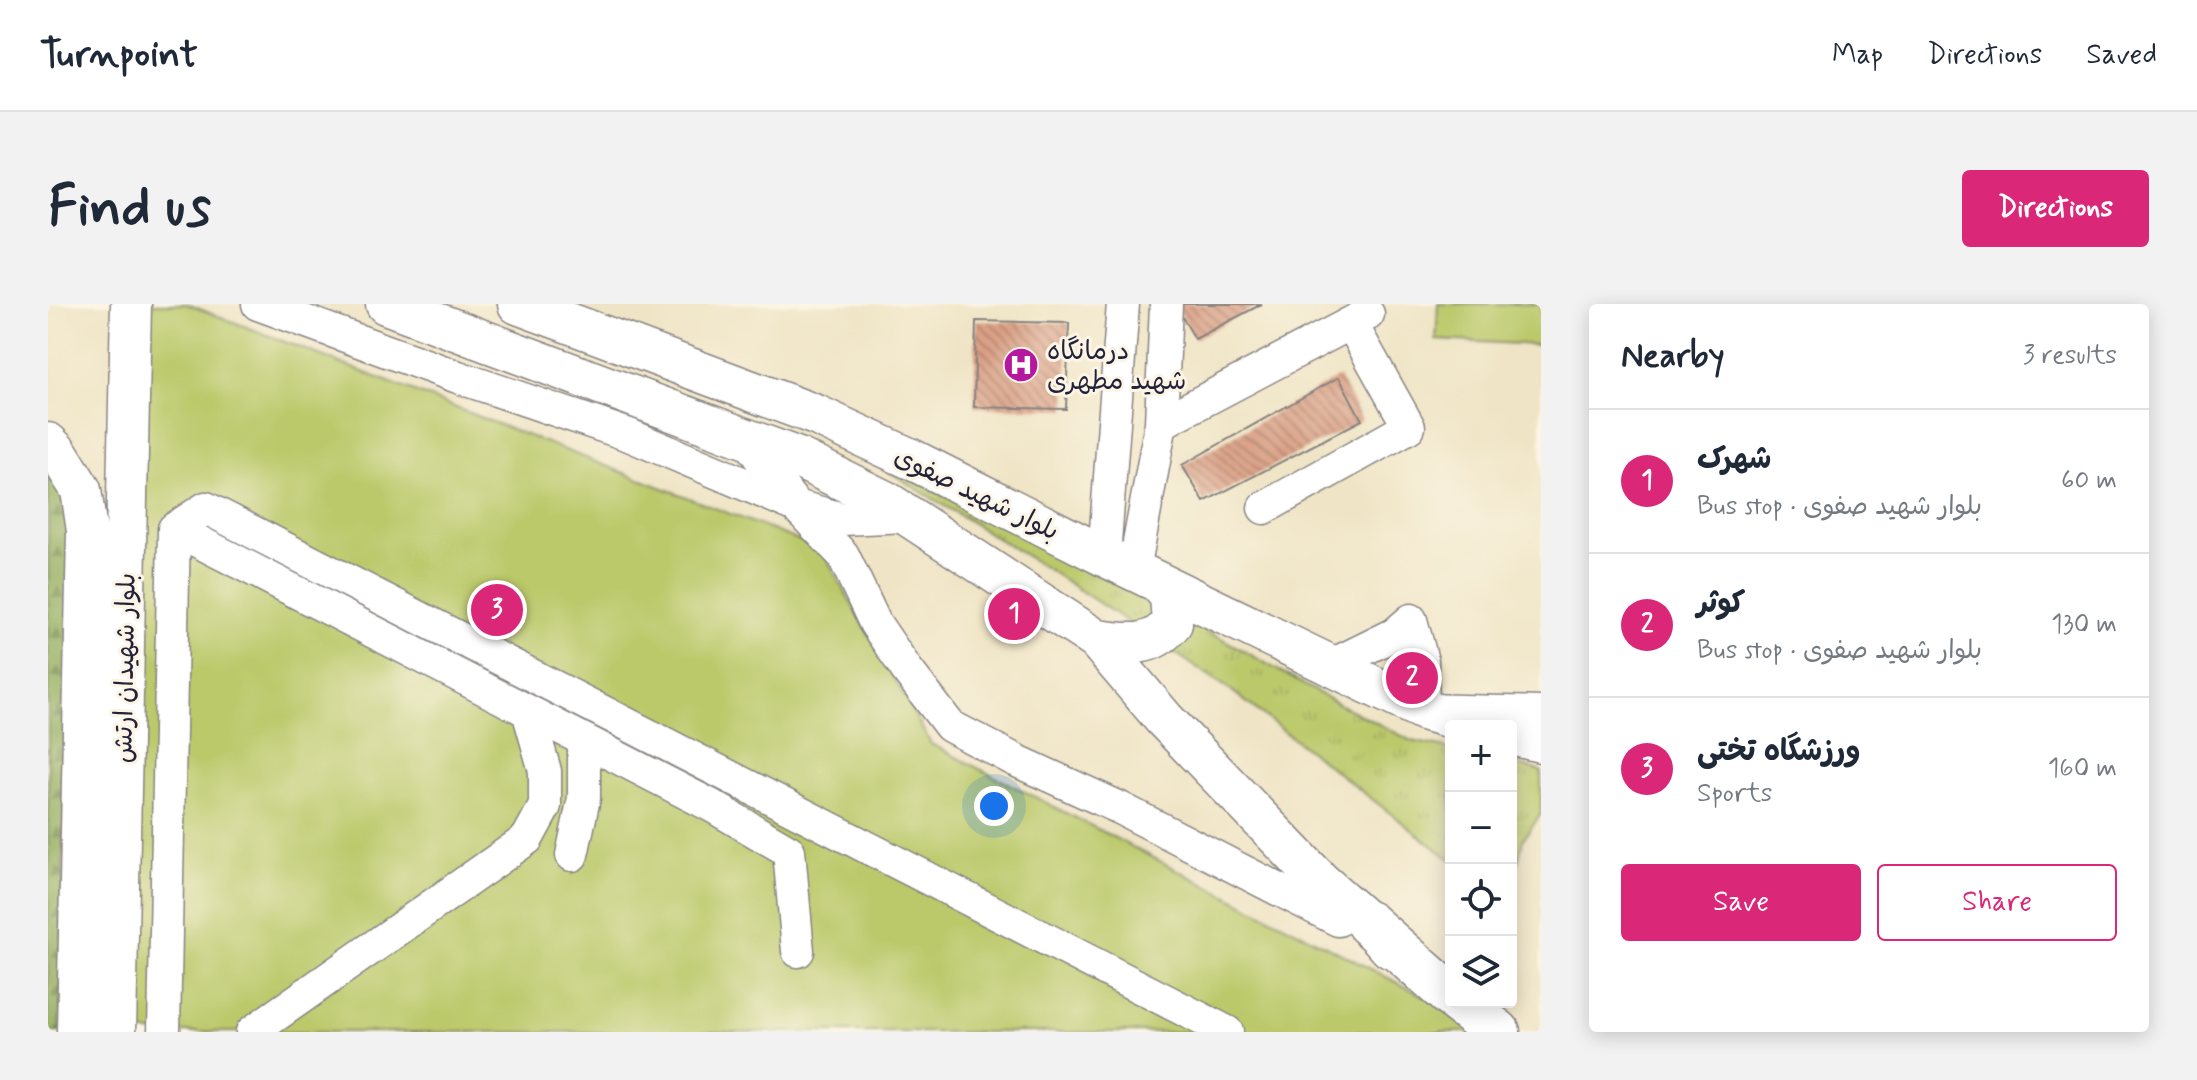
<!DOCTYPE html>
<html lang="en">
<head>
<meta charset="utf-8">
<style>
	:root { --surface:#fff; --page:#f2f2f3; --text:#1f2937; --muted:#747a83; --line:#e0e1e3; --accent:#db2777 }
	body { margin:0; font-family:Mynerve,"Playpen Sans Arabic",sans-serif; background:var(--page); color:var(--text) }
	.controls { position:absolute; right:24px; bottom:24px; display:grid; overflow:hidden; border-radius:8px; box-shadow:0 4px 20px #0003 }
	.controls button { width:72px; height:72px; display:grid; place-items:center; padding:0; border:0; border-bottom:2px solid var(--line); background:var(--surface); color:var(--text); font:40px sans-serif }
	.you { position:absolute; left:946px; top:502px; width:28px; height:28px; margin:-20px; border:6px solid #fff; border-radius:50%; background:#1a73e8; box-shadow:0 0 0 12px #1a73e833 }
	.badge { display:grid; place-items:center; width:52px; height:52px; border-radius:50%; background:var(--accent); color:#fff; font-size:26px; font-weight:700 }
	.pin { position:absolute; translate:-50% -50%; border:4px solid #fff; box-shadow:0 2px 8px #0006 }
	.list { margin:0; padding:0; list-style:none }
	h2 { display:flex; justify-content:space-between; align-items:center; height:104px; margin:0; padding:0 32px; font-size:34px }
	h2 small { font-size:26px; font-weight:400; color:var(--muted) }
	.list li { display:grid; grid-template-columns:52px 1fr auto; gap:24px; align-items:center; box-sizing:border-box; height:144px; padding:0 32px; border-top:2px solid var(--line) }
	.list b { display:block; font-size:30px; white-space:nowrap }
	.list p { margin:0; font-size:26px; white-space:nowrap; color:var(--muted) }
	.list em { font-size:26px; font-style:normal; color:var(--muted) }
	.actions { display:flex; gap:16px; padding:24px 32px }
	.actions a { flex:1; padding:18px 0; border:2px solid var(--accent); border-radius:8px; text-align:center; font-size:28px; color:var(--accent) }
	.actions .main { background:var(--accent); color:#fff }
	.icon { flex:none; width:44px; height:44px; fill:none; stroke:currentColor; stroke-width:2; stroke-linecap:round; stroke-linejoin:round }
	.map { position:relative; flex:none; width:1493px; height:728px; overflow:hidden; border-radius:8px }
	header { display:flex; align-items:center; gap:48px; box-sizing:border-box; height:112px; padding:0 40px; background:var(--surface); border-bottom:2px solid var(--line) }
	header strong { font-size:38px }
	nav { display:flex; gap:44px; margin-inline-start:auto; font-size:28px }
	.intro { display:flex; align-items:center; justify-content:space-between; box-sizing:border-box; height:192px; padding:0 48px }
	h1 { margin:0; font-size:56px }
	.button { padding:20px 36px; border-radius:8px; background:var(--accent); color:#fff; font-size:28px; font-weight:700 }
	main { display:flex; gap:48px; padding:0 48px }
	aside { flex:1; background:var(--surface); border-radius:8px; box-shadow:0 4px 20px #0003 }
	.map>svg:first-child { display:block }
</style>
</head>
<body>
<header>
<strong>Turnpoint</strong>
<nav><a>Map</a><a>Directions</a><a>Saved</a></nav>
</header>
<div class="intro"><h1>Find us</h1><a class="button">Directions</a></div>
<main>
<div class="map">
<svg width="1493" height="728" viewBox="0 0 1493 728">
	<defs>
		<pattern id="grass-tufts" width="24" height="20" patternUnits="userSpaceOnUse" patternTransform="scale(2)"><rect width="24" height="20" fill="#bbc96b"/><path d="M3 7l-1-3M5 7V3M7 7l1-3M15 17l-1-3M17 17v-4M19 17l1-3" fill="none" stroke="#a0ac5e"/></pattern>
		<pattern id="forest-firs" width="22" height="20" patternUnits="userSpaceOnUse" patternTransform="scale(2)"><rect width="22" height="20" fill="#94ad5f"/><path d="M5 1l3.5 6h-7zM16 11l3.5 6h-7z" fill="#788c50"/></pattern>
		<pattern id="building-back-hatch" width="6" height="6" patternUnits="userSpaceOnUse" patternTransform="scale(2)"><rect width="6" height="6" fill="#d89b80"/><path d="M-1 5l2 2M0 0l6 6M5-1l2 2" fill="none" stroke="#af7e6a"/></pattern>
	</defs>
	<rect width="100%" height="100%" fill="#fcf5e5"/>
	<filter id="ink" filterUnits="userSpaceOnUse"><feTurbulence type="fractalNoise" baseFrequency=".0125" numOctaves="2"/><feDisplacementMap in="SourceGraphic" scale="16" xChannelSelector="R" yChannelSelector="G"/><feConvolveMatrix kernelMatrix="1 2 1 2 8 2 1 2 1" color-interpolation-filters="sRGB"/></filter>
	<filter id="wash" filterUnits="userSpaceOnUse"><feTurbulence type="fractalNoise" baseFrequency=".006" numOctaves="4" result="noise"/><feDisplacementMap in="SourceGraphic" scale="32" xChannelSelector="R" yChannelSelector="G"/><feGaussianBlur stdDeviation="1.8" result="paint"/><feColorMatrix in="noise" values="0 0 0 0 0 0 0 0 0 0 0 0 0 0 0 0 0 1.4 0 .05"/><feComposite in="paint" operator="in"/></filter>
	<g filter="url(#wash)">
		<rect width="100%" height="100%" fill="#efe4c5"/>
		<path fill="url(#grass-tufts)" stroke="#6e7653" stroke-width="2" d="M799,142L1171,333L1283,396L1364,437L1403,445V556L1180,384L1001,266Z
			M1463,459L1493,467V510L1475,535L1463,593Z"/>
		<path fill="url(#forest-firs)" stroke="#5b684d" stroke-width="2" d="M0,172L23,193L12,728H0Z"/>
		<path fill="#bbc96b" stroke="#6e7653" stroke-width="2" d="M95,0H139L773,245L883,440L1446,728H84Z
			M1390,0H1493V41L1388,36Z"/>
		<g id="blocks">
			<path fill="url(#building-back-hatch)" d="M1127,0H1214L1147,35Z
				M928,17L1021,19L1018,105L926,103Z
				M1291,73L1314,116L1156,198L1134,161Z"/>
		</g>
	</g>
	<g filter="url(#ink)">
		<use href="#blocks" fill-opacity="0" stroke="#888380" stroke-width="2"/>
		<g fill="none" stroke-linecap="round" stroke-linejoin="round">
			<defs>
				<path id="minor" d="M210,0L410,73L581,131L748,202L794,215L860,212
					M1113,119L1320,10
					M697,134L748,202L795,251L827,319L859,366L902,422L967,456L1072,504L1290,616
					M1216,204L1361,123L1303,19
					M126,225L664,502L741,547L750,647
					M1056,252L1075,0
					M1086,266L1113,119L1118,0
					M1282,362L1347,330L1363,316L1374,357L1375,406L1493,409
					M524,551L536,494V436
					M116,728L126,225L158,204L1179,728
					M204,728L479,535L497,502V467L480,407"/>
				<path id="major" d="M338,0L750,154L839,198L1049,336L1116,415L1273,578L1320,619L1342,644
					M470,0L768,111L863,155L1056,252L1375,406L1431,422
					M0,139L10,149L33,186L39,227L29,728
					M1049,336C1079,340 1104,345 1124,319L1122,292L1111,279
					M1463,431L1493,438
					M68,728L83,0"/>
				<path id="highway" d="M1320,619L1403,692
					M1410,698L1450,728"/>
			</defs>
			<use href="#minor" stroke="#888380" stroke-width="35"/>
			<use href="#major" stroke="#888380" stroke-width="43"/>
			<use href="#highway" stroke="#888380" stroke-width="47"/>
			<use href="#minor" stroke="#fff" stroke-width="32"/>
			<use href="#major" stroke="#fff" stroke-width="40"/>
			<use href="#highway" stroke="#fff" stroke-width="44"/>
		</g>
	</g>
	<defs>
		<symbol id="hospital-disc" viewBox="-11 -11 22 22"><circle r="9.5" fill="#b5179e" stroke="#fcf5e5"/><path d="M-5-5h3v3.5h4V-5h3V5h-3V1.5h-4V5h-3Z" fill="#fff"/></symbol>
	</defs>
	<g fill-rule="evenodd">
		<use href="#hospital-disc" x="953" y="41" width="40" height="40"/>
	</g>
	<g text-anchor="middle" stroke-width="6" stroke-linejoin="round" paint-order="stroke">
		<g font-size="26" fill="#22223b" stroke="#fcf5e5" text-anchor="start">
			<text x="999" y="55">درمانگاه<tspan x="999" dy="30">شهید مطهری</tspan></text>
		</g>
		<g font-size="26" fill="#22223b" stroke="#fcf5e5">
			<text transform="translate(929 189) rotate(26)" y="9">بلوار شهید صفوی</text>
			<text transform="translate(76 364) rotate(-89)" y="9">بلوار شهیدان ارتش</text>
		</g>
	</g>
</svg>
<div class="controls">
<button>+</button>
<button>−</button>
<button><svg class="icon" aria-label="locate" viewBox="0 0 24 24"><circle cx="12" cy="12" r="6"/><path d="M12 2v4M12 18v4M2 12h4M18 12h4"/></svg></button>
<button><svg class="icon" aria-label="layers" viewBox="0 0 24 24"><path d="M12 4l9 5-9 5-9-5zM3 14l9 5 9-5"/></svg></button>
</div>
<div class="you"></div>
<div class="pin badge" style="left:966px;top:310px">1</div>
<div class="pin badge" style="left:1364px;top:374px">2</div>
<div class="pin badge" style="left:449px;top:306px">3</div>
</div>
<aside>
<h2>Nearby<small>3 results</small></h2>
<ul class="list">
<li><span class="badge">1</span><div><b>شهرک</b><p>Bus stop · بلوار شهید صفوی</p></div><em>60 m</em></li>
<li><span class="badge">2</span><div><b>کوثر</b><p>Bus stop · بلوار شهید صفوی</p></div><em>130 m</em></li>
<li><span class="badge">3</span><div><b>ورزشگاه تختی</b><p>Sports</p></div><em>160 m</em></li>
</ul>
<div class="actions"><a class="main">Save</a><a>Share</a></div>
</aside>
</main>
</body>
</html>
